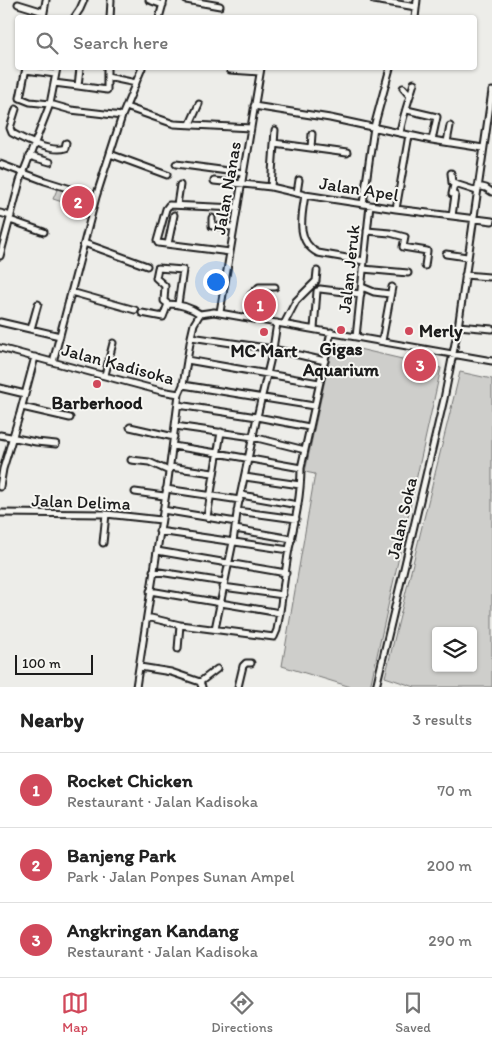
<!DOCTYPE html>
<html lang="en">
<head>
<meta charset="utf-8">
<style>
	:root { --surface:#fff; --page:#f6f6f6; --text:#222; --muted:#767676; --line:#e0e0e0; --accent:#d1495b }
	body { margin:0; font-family:Itim,sans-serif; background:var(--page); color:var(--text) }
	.controls { position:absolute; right:15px; bottom:15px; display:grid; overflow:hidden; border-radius:5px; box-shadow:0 1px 4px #0004 }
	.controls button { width:45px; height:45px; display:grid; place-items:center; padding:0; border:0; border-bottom:1px solid var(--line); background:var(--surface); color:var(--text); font:25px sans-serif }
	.scale { position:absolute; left:15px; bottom:12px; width:78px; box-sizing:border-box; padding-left:5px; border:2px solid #1c1c1c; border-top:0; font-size:14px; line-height:18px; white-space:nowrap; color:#1c1c1c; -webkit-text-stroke:4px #f6f6f2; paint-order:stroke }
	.you { position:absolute; left:215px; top:281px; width:18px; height:18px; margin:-12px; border:4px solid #fff; border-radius:50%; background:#1a73e8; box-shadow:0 0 0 8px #1a73e833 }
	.badge { display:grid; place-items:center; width:32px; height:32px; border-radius:50%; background:var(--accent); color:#fff; font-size:16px; font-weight:700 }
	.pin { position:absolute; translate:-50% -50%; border:2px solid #fff; box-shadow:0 1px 5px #0006 }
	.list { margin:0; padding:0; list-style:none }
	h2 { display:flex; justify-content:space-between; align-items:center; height:65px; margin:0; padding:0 20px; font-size:21px }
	h2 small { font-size:16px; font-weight:400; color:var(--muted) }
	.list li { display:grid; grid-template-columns:32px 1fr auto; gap:15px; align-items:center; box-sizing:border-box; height:75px; padding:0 20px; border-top:1px solid var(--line) }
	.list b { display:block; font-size:19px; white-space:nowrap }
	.list p { margin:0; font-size:16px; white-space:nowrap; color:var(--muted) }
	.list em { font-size:16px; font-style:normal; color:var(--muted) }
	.icon { flex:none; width:28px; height:28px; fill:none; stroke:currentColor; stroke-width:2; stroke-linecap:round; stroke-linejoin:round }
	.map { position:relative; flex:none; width:492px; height:687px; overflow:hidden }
	.search { position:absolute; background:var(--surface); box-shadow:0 1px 4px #0004; left:15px; right:15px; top:15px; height:55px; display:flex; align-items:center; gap:12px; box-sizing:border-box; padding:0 18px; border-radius:5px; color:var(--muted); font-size:19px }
	.sheet { height:290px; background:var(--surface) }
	nav { display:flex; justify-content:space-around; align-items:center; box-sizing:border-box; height:70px; border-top:1px solid var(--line); background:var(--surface); font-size:14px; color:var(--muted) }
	nav a { display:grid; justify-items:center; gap:2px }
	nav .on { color:var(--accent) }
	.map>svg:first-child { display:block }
</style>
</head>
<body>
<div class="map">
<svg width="492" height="687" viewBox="0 0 492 687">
	<rect width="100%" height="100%" fill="#edede9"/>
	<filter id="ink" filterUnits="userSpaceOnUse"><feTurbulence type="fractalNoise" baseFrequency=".02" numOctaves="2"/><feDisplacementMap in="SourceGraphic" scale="10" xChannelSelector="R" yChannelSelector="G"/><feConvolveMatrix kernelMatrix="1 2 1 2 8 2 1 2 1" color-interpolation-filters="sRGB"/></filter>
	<g filter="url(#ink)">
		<path fill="#cececb" stroke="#757574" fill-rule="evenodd" d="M59,185L96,197L89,220L76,215L78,207L53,199Z
			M333,343L441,368L370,687H351L282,666L315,474L305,472Z
			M460,372L492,379V687H415L385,677ZM436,631H473V668H436Z"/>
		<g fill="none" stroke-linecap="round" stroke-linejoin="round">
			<defs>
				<path id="minor" d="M149,0L163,5
					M186,0L220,6
					M374,0L416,7
					M18,4L44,12
					M43,18L46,0
					M74,18L80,9L84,0
					M110,18L111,0
					M159,18L164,0
					M415,18L417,0
					M26,68L20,98L30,102L50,104L71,110L122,116
					M26,70L55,74
					M230,70L260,72
					M107,77L136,83
					M54,83L78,86L80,68
					M78,86L107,90V68
					M403,88L410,96
					M254,106L330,118L432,140L483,148
					M126,107L174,124L251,128
					M16,109L10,128L12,133C25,140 51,153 65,148L66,143
					M407,110L437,117L432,140
					M190,124L199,104
					M400,133C403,115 409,100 414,83
					M447,142L450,126
					M274,143L347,153
					M311,148L312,134
					M110,154L167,175
					M29,156L50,162
					M0,164L45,181L96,197
					M176,164L243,173
					M451,173L452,183L477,191
					M214,181L271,187L305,195L396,209L492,221
					M478,186L486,188L492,192
					M271,187L275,130
					M297,193L299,180
					M305,195C302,215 295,241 318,253L364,261
					M363,204L374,127L390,68
					M177,205L180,185
					M396,209L409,135
					M0,213L11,216
					M452,216L455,195L452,194L454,185
					M212,218V226L234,227
					M10,220L44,232
					M367,231L390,233L405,237L403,247L427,251L425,266
					M84,243L147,266
					M168,244L174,215
					M230,252L158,243L157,241L166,209L169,205L237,208
					M446,254L467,257
					M0,256L20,181L50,104L57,68
					M363,269L408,273
					M465,275L489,277
					M362,287L374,292L390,294
					M320,289L361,294
					M71,292L135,310
					M168,304L164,301L165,286L156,278L158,268L183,270L178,304
					M168,304C180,304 190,307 200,314
					M220,312L261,68
					M142,313L163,317L168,304
					M248,317L251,295L259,287H275
					M0,322L60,336
					M284,324L296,301L316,281L317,271
					M458,326L492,329
					M31,329L38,304
					M314,329L317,291
					M191,337L273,349L325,361
					M356,337L370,205
					M382,341L392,287
					M0,348L161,391L179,394L183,385L191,337L194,324L200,314L214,312L492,361
					M187,360L319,383
					M53,362L96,197L122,116L142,68
					M105,375L113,343
					M183,385L314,406
					M0,388L25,394
					M178,405L257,417L309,427
					M22,407L70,418
					M175,426L253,437L305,450
					M130,427L174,437
					M0,435L36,442L56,444
					M131,460L149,462L169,471
					M170,467L213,473
					M301,468L331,332
					M245,477L300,485
					M0,487L3,469L20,413L35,357
					M166,489L240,500
					M135,492L164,496
					M241,495L298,505
					M163,510L236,522
					M237,511L296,519
					M0,513L106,514L161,520
					M207,517L221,432
					M235,529L292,539
					M159,531L289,550
					M103,543L106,514
					M157,551L286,573
					M153,571L224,582
					M223,587L283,595
					M150,591L280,613
					M147,617L180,625L274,637L277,630C282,603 284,576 289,549C295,522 301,496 301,468L217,453L173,446
					M215,629L233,542L238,506L257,417L273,349L277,323
					M178,649L180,625
					M140,667L171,672L200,682L202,687
					M200,682L217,669
					M136,687L168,480L179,394
					M238,687L243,666L246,663H251
					M376,687L444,399L458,328L492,91"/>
			</defs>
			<use href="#minor" stroke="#1c1c1c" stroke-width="9"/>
			<use href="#minor" stroke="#f6f6f2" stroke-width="5"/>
		</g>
	</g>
	<g fill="#d1495b" stroke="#f6f6f2" stroke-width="2">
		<circle cx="341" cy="330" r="5"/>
		<circle cx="409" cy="331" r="5"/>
		<circle cx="264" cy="332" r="5"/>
		<circle cx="97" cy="384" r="5"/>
	</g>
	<g text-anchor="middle" stroke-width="4" stroke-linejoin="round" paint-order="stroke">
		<g font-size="18" fill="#1c1c1c" stroke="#f6f6f2">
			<text transform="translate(227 188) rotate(-80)" y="6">Jalan Nanas</text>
			<text transform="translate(359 189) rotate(9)" y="6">Jalan Apel</text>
			<text transform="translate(349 269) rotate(-84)" y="6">Jalan Jeruk</text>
			<text transform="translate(118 364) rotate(15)" y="6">Jalan Kadisoka</text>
			<text transform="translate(81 502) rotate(2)" y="6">Jalan Delima</text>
			<text transform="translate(402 518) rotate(-77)" y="6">Jalan Soka</text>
		</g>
		<g font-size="18" font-weight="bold" fill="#1c1c1c" stroke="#f6f6f2">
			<text x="419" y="337" text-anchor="start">Merly</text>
			<text x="341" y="355">Gigas<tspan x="341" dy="21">Aquarium</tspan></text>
			<text x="264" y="357">MC Mart</text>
			<text x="97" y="409">Barberhood</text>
		</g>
	</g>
</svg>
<div class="controls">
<button><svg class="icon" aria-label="layers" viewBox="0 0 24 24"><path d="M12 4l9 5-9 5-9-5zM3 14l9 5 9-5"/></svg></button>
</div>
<div class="scale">100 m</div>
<div class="you"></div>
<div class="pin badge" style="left:260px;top:305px">1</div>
<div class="pin badge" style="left:78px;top:202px">2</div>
<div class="pin badge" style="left:420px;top:365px">3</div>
<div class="search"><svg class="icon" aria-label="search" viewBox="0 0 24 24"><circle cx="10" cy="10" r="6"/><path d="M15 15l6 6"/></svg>Search here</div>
</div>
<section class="sheet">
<h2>Nearby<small>3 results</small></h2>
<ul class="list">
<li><span class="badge">1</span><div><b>Rocket Chicken</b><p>Restaurant · Jalan Kadisoka</p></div><em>70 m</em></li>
<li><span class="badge">2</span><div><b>Banjeng Park</b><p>Park · Jalan Ponpes Sunan Ampel</p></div><em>200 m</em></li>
<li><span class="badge">3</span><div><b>Angkringan Kandang</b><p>Restaurant · Jalan Kadisoka</p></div><em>290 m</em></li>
</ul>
</section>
<nav>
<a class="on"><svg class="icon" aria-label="map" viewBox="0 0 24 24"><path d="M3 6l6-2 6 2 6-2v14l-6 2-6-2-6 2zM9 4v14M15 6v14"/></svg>Map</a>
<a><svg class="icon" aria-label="directions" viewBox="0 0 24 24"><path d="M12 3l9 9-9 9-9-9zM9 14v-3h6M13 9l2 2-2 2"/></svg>Directions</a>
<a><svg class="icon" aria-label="saved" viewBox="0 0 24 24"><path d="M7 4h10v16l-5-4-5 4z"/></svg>Saved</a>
</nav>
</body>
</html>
